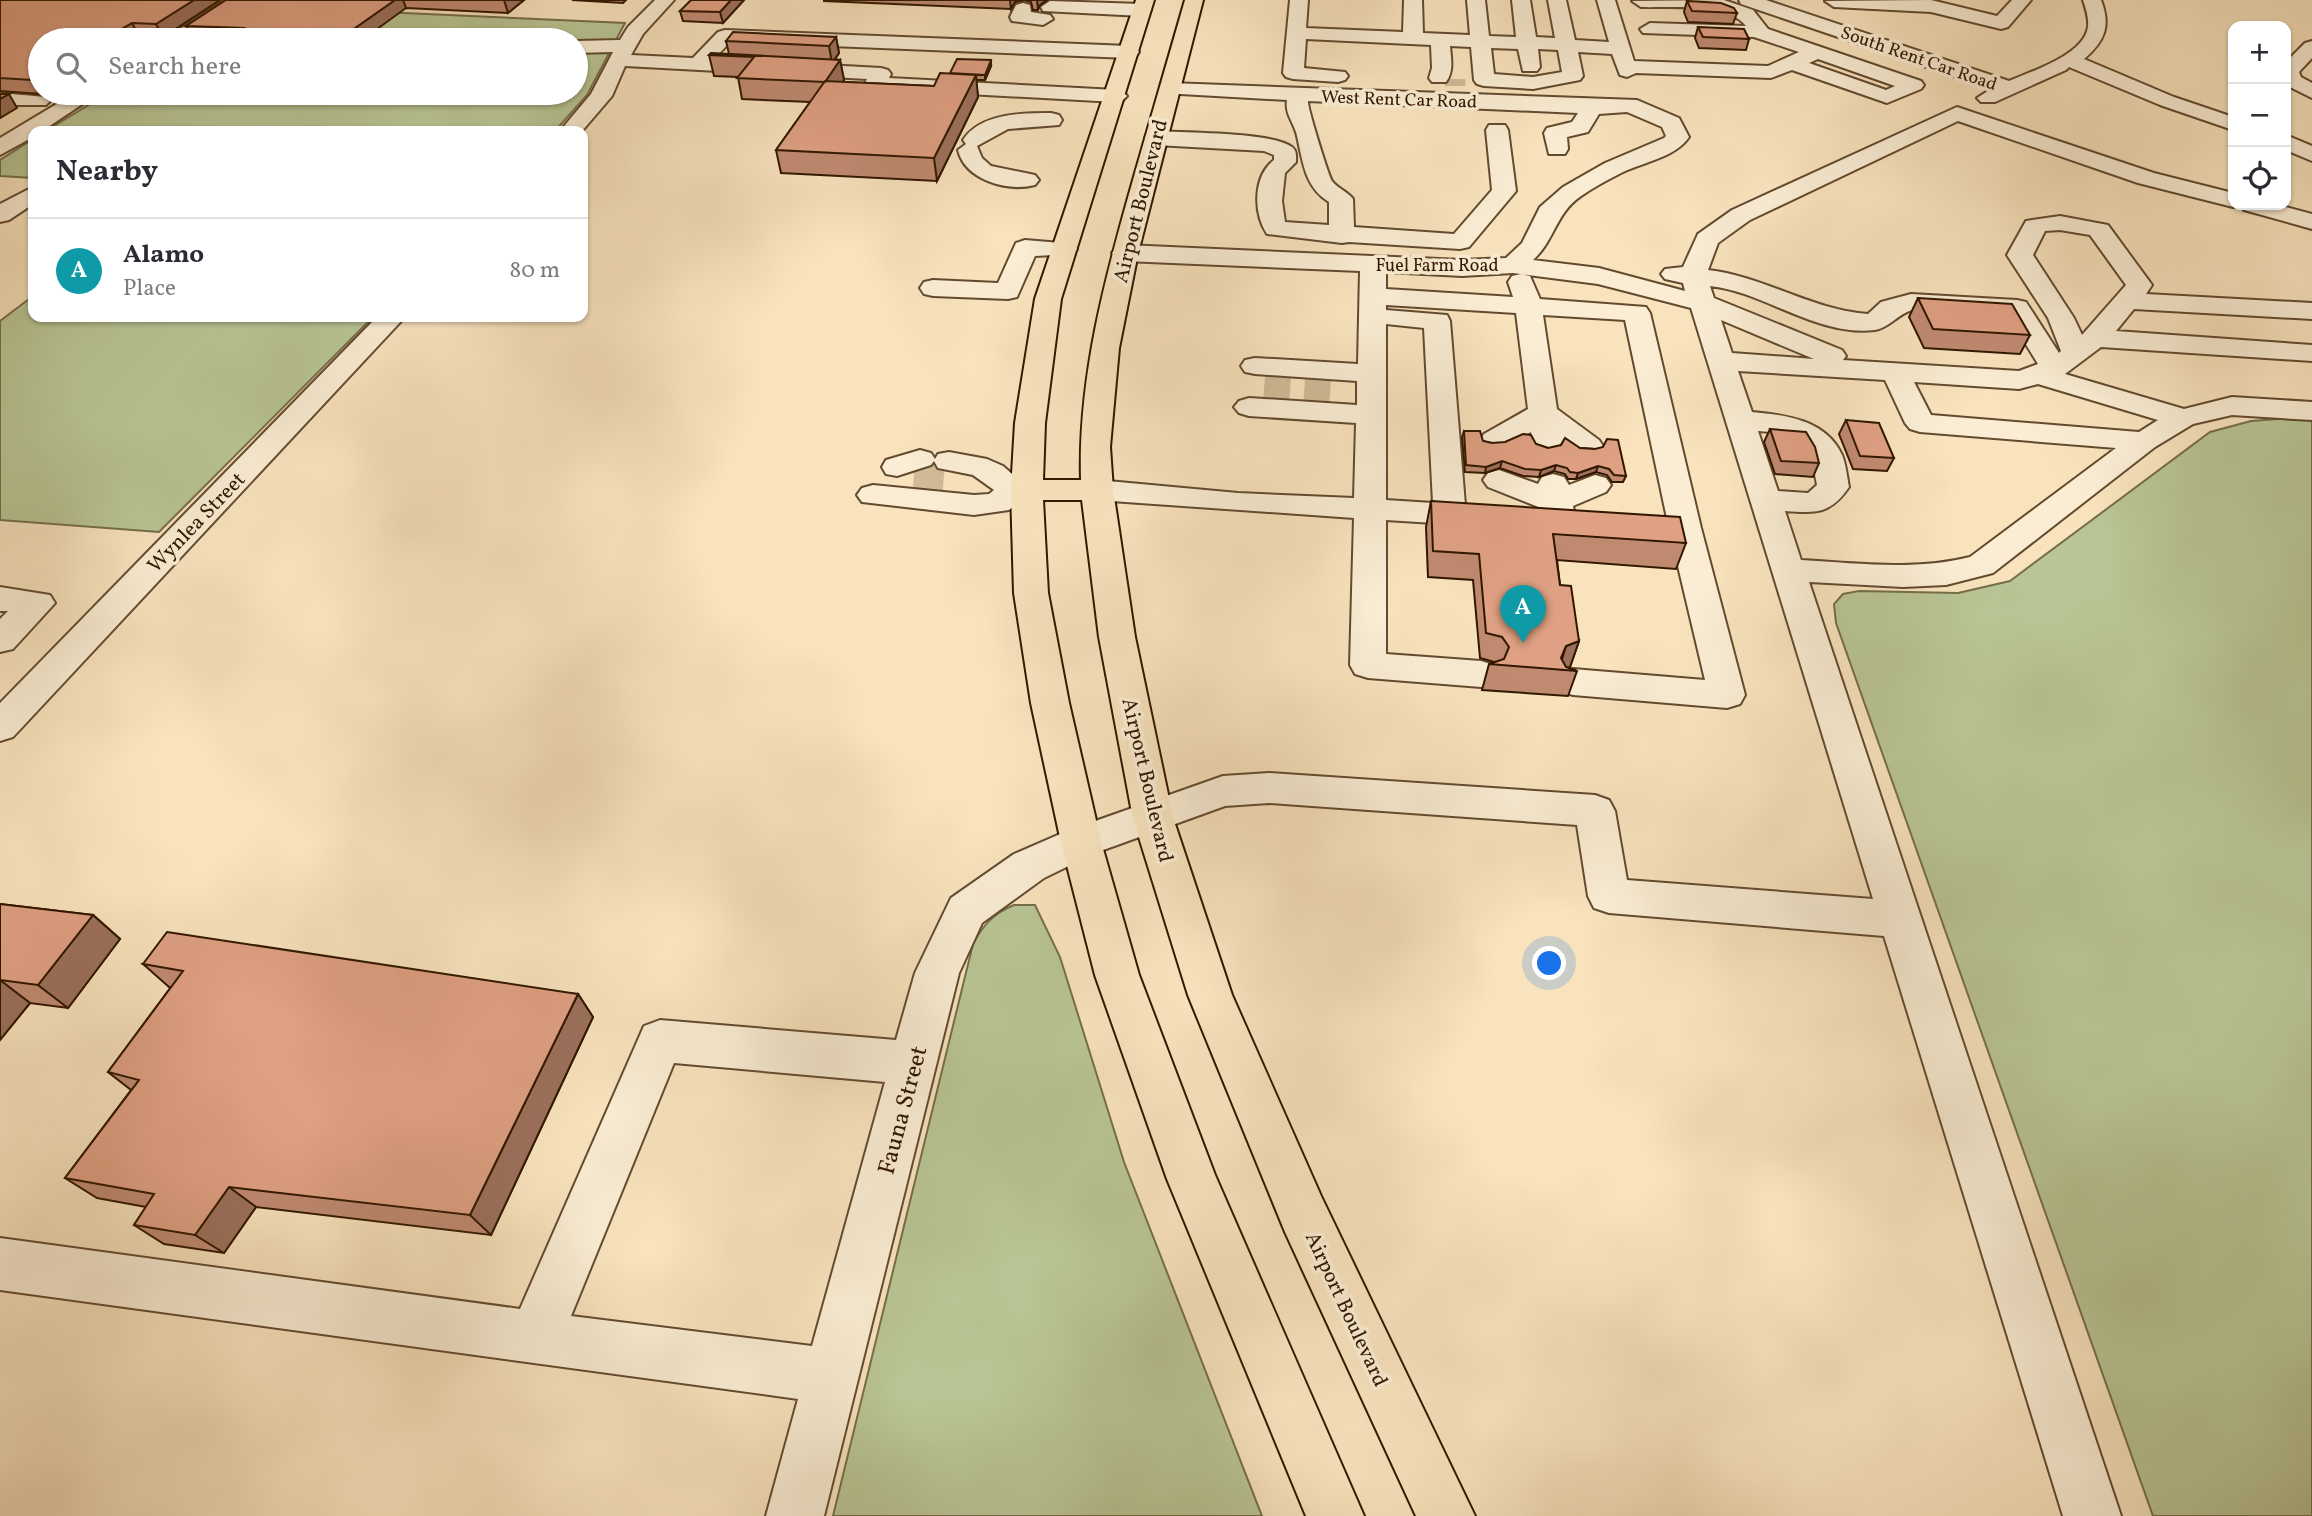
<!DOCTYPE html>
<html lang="en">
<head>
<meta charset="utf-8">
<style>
	:root { --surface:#fff; --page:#f7f7f7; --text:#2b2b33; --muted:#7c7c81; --line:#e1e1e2; --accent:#b45309 }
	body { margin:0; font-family:Vollkorn,serif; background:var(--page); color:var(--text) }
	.controls { position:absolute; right:21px; top:21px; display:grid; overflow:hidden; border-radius:14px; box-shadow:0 2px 5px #0004 }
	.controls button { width:63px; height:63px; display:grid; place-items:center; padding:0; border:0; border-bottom:2px solid var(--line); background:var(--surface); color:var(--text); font:35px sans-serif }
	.you { position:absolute; left:1550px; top:964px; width:24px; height:24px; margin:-18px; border:5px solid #fff; border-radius:50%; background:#1a73e8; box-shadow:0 0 0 10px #1a73e833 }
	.badge { display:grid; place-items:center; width:46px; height:46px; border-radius:50%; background:var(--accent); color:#fff; font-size:23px; font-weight:700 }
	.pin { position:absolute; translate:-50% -58px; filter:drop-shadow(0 2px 4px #0008) }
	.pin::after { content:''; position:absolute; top:37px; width:24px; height:21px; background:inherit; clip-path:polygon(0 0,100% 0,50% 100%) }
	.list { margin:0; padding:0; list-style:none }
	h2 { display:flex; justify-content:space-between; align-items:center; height:91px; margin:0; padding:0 28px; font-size:30px }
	h2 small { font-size:23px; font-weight:400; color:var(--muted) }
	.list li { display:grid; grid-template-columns:46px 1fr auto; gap:21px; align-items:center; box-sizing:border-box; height:105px; padding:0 28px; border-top:2px solid var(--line) }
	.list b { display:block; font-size:26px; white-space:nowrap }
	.list p { margin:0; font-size:23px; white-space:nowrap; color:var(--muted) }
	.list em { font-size:23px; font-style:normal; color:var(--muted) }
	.icon { flex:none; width:38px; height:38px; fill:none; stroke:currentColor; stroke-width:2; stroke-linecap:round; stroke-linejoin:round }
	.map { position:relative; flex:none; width:2312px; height:1516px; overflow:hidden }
	.search { position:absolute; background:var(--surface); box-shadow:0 2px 5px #0004; left:28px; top:28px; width:560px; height:77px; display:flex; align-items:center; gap:18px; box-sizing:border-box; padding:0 24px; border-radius:38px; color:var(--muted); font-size:26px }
	.panel { position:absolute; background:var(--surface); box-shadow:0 2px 5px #0004; left:28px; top:126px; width:560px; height:196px; border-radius:14px }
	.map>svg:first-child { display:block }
</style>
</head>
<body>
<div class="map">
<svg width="2312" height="1516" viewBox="0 0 2312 1516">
	<rect width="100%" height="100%" fill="#f8e3bd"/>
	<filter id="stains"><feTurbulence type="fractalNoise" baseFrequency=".00286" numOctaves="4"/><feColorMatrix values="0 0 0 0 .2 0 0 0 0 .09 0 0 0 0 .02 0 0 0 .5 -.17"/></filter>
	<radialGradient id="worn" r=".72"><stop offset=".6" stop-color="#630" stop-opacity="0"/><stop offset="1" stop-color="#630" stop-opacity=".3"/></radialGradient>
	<path fill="#b9c594" stroke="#756e4a" stroke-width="2" d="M248,6L625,23L587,95L555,131H46L108,93H576V40H193Z
		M33,139V178L0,176V160Z
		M33,296V317H373L159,532L0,520V321Z
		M2292,418L2312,420V1516H2153L1836,623L1834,604L1843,594L1859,591L1958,593L2010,581L2210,432L2251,421Z
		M1014,905H1035L1060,957L1124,1162L1262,1516H833L973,944C983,925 994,913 1014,905Z"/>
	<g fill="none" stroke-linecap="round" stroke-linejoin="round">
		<path stroke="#d0ba97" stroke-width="21" stroke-dasharray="21 10" stroke-linecap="butt" d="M1455,79V86"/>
		<path stroke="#d0ba97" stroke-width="26" stroke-dasharray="26 13" stroke-linecap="butt" d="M1276,403L1278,377
			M1316,406L1318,380"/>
		<path stroke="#d0ba97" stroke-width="33" stroke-dasharray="33 17" stroke-linecap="butt" d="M914,472L944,474"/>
		<defs>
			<path id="minor" d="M225,0H247L186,40H163Z
				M655,0H674L643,34L631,55L693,58L718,32L725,30L1129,46L1136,48L1139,52L1136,56L1129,58L730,42L714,59L881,68L888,70L891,74L889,78L1116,90L1123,92L1127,96L1123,100L1116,102L875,89L868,87L865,83L867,79L625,66L612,96L582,131H560L591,94L613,52L576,53V41L620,40L628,27Z
				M1290,0H1308L1306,28L1403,32L1404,0H1422L1423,33L1470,35L1467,0H1485L1489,36L1516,37L1512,0H1530L1536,37L1555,38L1548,0H1566L1575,40L1609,42L1597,0H1615L1634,61L1768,66L1799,52L1754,37L1643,33L1640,29L1650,23L1746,26C1727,2 1670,8 1641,7L1632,1L1724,0L1753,10L1768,29L1921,81L1924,85L1921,89L1887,103L1792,70L1771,78L1636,73L1627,77L1620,75L1612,54L1578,52L1583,76L1580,80L1533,89L1484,86L1477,84L1474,80L1471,47L1450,46C1451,59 1454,71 1446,82H1432L1429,78L1432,68L1431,45L1306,39L1304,68L1345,72L1348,76L1345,80L1338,82L1293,79L1286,77L1283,73ZM1491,48L1518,49L1523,71H1537L1540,67L1538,49L1558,50L1562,72L1533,77L1494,74ZM1818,59L1895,86L1886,90L1809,63Z
				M1739,0H1766L2009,81C2032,71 2084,55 2088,27C2089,18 2086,9 2083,0H2101C2111,26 2105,41 2084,59L2174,97L2233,117V130L2160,105L2069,67L2066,70L1995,102H1981L1977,98L1991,89L1741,4Z
				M1931,0L1997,16L2012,0H2031L2008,27L2001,29L1931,12L1834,7L1825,1Z
				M1050,1L1142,4L1151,10L1142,16L1043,11L1041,7Z
				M1023,3L1030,5L1031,12L1050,15L1053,19L1043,25L1012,21L1010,17L1016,5Z
				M2312,41V58L2299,72L2301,77L2312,83V98L2286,85V62L2305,43Z
				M1170,83L1637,100L1679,118L1689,137C1676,157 1644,162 1623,172C1609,179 1594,187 1581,196C1555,214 1555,240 1533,260L1599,268L1685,291L1683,283L1665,279L1661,274L1665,269L1683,267L1698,234L1732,210L1957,107L2154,173L2233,193V205H2278L2312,214V229L2244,210L2240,205L2233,207L2138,183L1958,121L1750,220L1718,243L1708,270C1763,276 1812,310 1868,314L1881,302L1911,294L2017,300L2026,302L2059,353L2061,351L2048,318L2007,255L2026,221L2060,216L2108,225L2152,285L2146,294L2312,303V319L2134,309L2116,331L2312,345V361L2101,347L2065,374L2184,409L2232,397L2312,402V420L2232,415L2193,424L2155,447L1993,573L1946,585L1903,587L1809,582L2121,1516H2063L1884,936L1609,913L1594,908L1588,896L1577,825L1269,803L1225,806L1095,853L1044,878L982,923L959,973L824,1516H766L798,1399L0,1290V1238L520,1309L644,1026L660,1020L896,1040L915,973L951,898L1014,854L1067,831L1223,776L1269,773L1595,795L1609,800L1615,811L1627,880L1873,899L1691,308L1598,284L1513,273L1462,276L1386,272V289L1513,297L1508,282L1512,276L1521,274L1530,276L1540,299L1646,307L1650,313L1701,528L1745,695L1740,704L1727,708L1573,695L1560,691L1555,682L1560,673L1573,669L1705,680L1669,528L1625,320L1543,315L1557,409L1599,440L1603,446L1599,452C1582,457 1575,450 1562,441L1558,449L1547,452L1536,449L1532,443L1531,432C1515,441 1503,451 1484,446L1480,440L1484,434L1528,409L1516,313L1386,305V310L1447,315L1450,321L1465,505L1492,509L1497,516L1492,523L1481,526L1386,520V654L1481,661L1494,665L1499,674L1494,683L1481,687L1368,678L1355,674L1350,665L1354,518L1097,500L1086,497L1081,490L1086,483L1097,480L1238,493L1354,498L1356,423L1249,416L1239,413L1234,407L1239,401L1249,398L1357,405V381L1255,374L1245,372L1241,366L1245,360L1255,358L1358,364L1360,271L1125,261L1116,258L1112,253L1116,248L1125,245L1462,260L1506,258L1522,243L1540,207L1563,187L1605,163L1664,138L1666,136L1662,127L1627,112L1599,114L1588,132L1567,137L1568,149L1565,154H1549L1544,133L1547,128L1572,122L1578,113L1308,101C1307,107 1328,174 1332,181C1338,189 1347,191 1353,199L1354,227L1454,234L1492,190L1486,130L1489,125H1505L1508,130L1516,191L1469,247L1460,249L1349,242L1342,243L1267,234C1253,213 1253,176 1274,160V155L1264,151L1156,145L1148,143L1145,138L1148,133L1156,131C1185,133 1272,132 1292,147C1297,151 1296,156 1296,162L1285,173L1282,201L1285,222L1329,225V202C1303,186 1303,159 1296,132C1292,120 1285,113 1287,100L1163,93L1160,89L1163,85ZM2060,230L2090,235L2126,285L2082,335L2074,318L2033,255L2045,231ZM1710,286C1765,292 1817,337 1875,330C1889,328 1898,314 1912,310L2008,315L2038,364L2019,371L1843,360L1846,356L1842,350L1714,298ZM1721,320L1814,359L1732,353ZM1386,324L1424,328L1433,503L1386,500ZM1738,371L1885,380L1905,423L1910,429L1920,432L2116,448L1970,557C1915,571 1857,563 1801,560L1785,511C1815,513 1830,515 1849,487C1847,477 1846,464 1842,455C1826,420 1786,415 1752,412ZM1914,382L2019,389L2038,384L2158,420L2139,432L1931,415ZM1758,431C1802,434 1810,442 1817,485L1808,493L1778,491ZM674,1063L885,1082L812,1346L571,1316Z
				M0,93L46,97L50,101L46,105H0Z
				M75,93H99L42,131H33V137L0,155V138Z
				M1051,113L1059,115L1062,120L1059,125L1008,129L977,146L982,158L991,166L1035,175L1039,180L1035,185C1007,192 965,180 958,150L966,144L963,140C981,113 1022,113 1051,113Z
				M2286,135L2312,146V161L2286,150Z
				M33,187V204L9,220L0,222V204Z
				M1025,240L1073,244L1077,249L1073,254L1035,256L1017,297L1008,299L933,296L924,294L920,288L924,282L933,280L998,283L1016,243Z
				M377,317H405L13,737L0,741V703Z
				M920,450L931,453L935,459L938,454L949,452L987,459L1003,466L1020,481L1038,483L1043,490L1038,497L1021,500L1009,510L974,515L862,502L857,495L862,488L873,485L974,495L989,494L994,490L973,475L938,468L934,461L931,465L897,476L886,474L882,467L886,460Z
				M1499,470L1538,484L1542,477L1553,474L1564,477L1569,485L1595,475L1606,478L1611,485L1606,492L1573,506L1576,520L1571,527L1560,530L1549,527L1541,508L1488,487L1483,480L1488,473Z
				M0,587L50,595L55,603L13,649L0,652V619L8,611H0Z"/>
			<path id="major" d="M1136,0H1154L1061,299L1045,423L1043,480H1081C1078,378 1105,278 1133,180C1150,120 1168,60 1185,0H1203L1138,253L1119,348L1110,447L1113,490L1135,637L1173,818L1232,995L1321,1196L1475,1516H1416L1285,1232L1188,995L1133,818L1099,637L1082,500H1043L1048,593L1069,703L1101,842L1139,975L1215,1175L1364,1516H1306L1167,1179L1095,975L1061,842L1031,703L1014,593L1011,490L1015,423L1035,299Z"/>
		</defs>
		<use href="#minor" stroke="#634a2f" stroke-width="4"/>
		<use href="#major" stroke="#311700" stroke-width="4"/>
		<use href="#minor" fill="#faedd4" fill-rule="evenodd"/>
		<use href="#major" fill="#f8e3bd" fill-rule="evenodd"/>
	</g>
	<path fill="#c08a71" stroke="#311700" stroke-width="2" d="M0,0H220L163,37L139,36L41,94L0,91Z
		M226,0H524L508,13L406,8L224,40L193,38L186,26Z
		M572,0H626L623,3Z
		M744,0L723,23L683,21L680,11Z
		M824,0H1047L1040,5L1038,10H1033L1031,2L1024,0L1015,2L1011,9L824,1Z
		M1687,1L1737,13L1733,24L1688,22L1684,12Z
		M1698,27L1749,39L1746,50L1699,48L1695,38Z
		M836,37L839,53L835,59L840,60L844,80L843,82L934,86L950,74L991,66L985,80H976L978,97L937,181L781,173L776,150L810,102L742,99L738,77L714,76L709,55L729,54L726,41Z
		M1918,298L2030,335L2020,354L1924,348L1909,317Z
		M1846,420L1894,458L1887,471L1853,469L1839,434Z
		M1770,429L1819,463L1813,477L1775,474L1764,442Z
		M1464,431L1483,441L1492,443L1536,444L1548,448H1580L1595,449L1626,476L1623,482H1612L1607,475L1596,472L1576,479H1568L1565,474L1554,471L1539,477L1523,476L1500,468L1485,473L1465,472L1462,437Z
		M1431,501L1686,543L1676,569L1557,560L1560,585L1579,641L1570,667L1569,668L1577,671L1568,696L1482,690L1489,664L1494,662L1480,658L1473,580L1428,577L1426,527Z
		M0,904L93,915L120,939L68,1008L30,1003L0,1040Z
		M143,964L578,994L593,1017L491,1235L256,1207L224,1253L164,1244L134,1225L146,1207L97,1198L65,1178L131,1090L108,1072L171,987H169Z"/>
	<path fill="#9c705c" stroke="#311700" stroke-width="2" d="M194,0H220L163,37L156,24Z
		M395,0H403L406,8L362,40H338Z
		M504,0H524L508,13Z
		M731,0H744L723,23L720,12Z
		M1010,0H1024L1015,2L1011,9Z
		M1037,0H1047L1040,5L1038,10Z
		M132,23L139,36L132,40H102Z
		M836,37L839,53L832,63L829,46Z
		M840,60L844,80L829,103L825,82Z
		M991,60V66L985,80V75Z
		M976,75L978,97L937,181L934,158Z
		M40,76V93H42L41,94L32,80Z
		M9,94L17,108L0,118V99Z
		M1502,461L1500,468L1485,473L1486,467Z
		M1556,465L1554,471L1539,477L1541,470Z
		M1598,466L1596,472L1576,479L1578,473Z
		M1579,641L1570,667L1563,670L1559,669L1566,646Z
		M93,915L120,939L68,1008L38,985Z
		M0,980L30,1003L0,1040Z
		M578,994L593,1017L491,1235L470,1215Z
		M229,1187L256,1207L224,1253L195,1235Z"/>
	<path fill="#dfa083" stroke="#311700" stroke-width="2" d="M0,0H194L156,24L132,23L102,40H40V76L32,80L0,78Z
		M226,0H395L338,40H224L243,28L186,26Z
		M691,0H731L720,12L680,11Z
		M1687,1L1721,3L1734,8L1737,13L1692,11Z
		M1698,27L1744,29L1749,39L1703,37Z
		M733,32L836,37L829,46L726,41Z
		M711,53L840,60L825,82L737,78L754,57L709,55Z
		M957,59L991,60L985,75L950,73Z
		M940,73L976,75L934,158L776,150L825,81L934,86Z
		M0,94H9L0,99Z
		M1918,298L2012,304L2030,335L1933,329Z
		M1846,420L1879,423L1894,458L1860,456Z
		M1770,429L1806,432L1815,447L1819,463L1781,461Z
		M1464,431H1480L1483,441L1492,443L1505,442L1523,434L1531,435L1536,444L1548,448L1561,445L1565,438L1580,448L1595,449L1603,447L1607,439L1618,440L1626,476L1614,475L1609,469L1598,466L1578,473L1570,472L1567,468L1556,465L1541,470L1525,469L1502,461L1486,467L1466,465Z
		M1431,501L1680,517L1686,543L1553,534L1560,585L1571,586L1579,641L1566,646L1561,658L1566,667L1577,671L1489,664L1504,659L1509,647L1502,637L1486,633L1479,554L1433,551Z
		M0,904L93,915L38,985L0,980Z
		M167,932L578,994L470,1215L229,1187L195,1235L134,1225L154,1194L65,1178L139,1080L108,1072L183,971L143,964Z"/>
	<g text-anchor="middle" stroke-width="7" stroke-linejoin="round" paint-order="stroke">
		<g font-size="18" fill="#311700" stroke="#faedd4">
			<text transform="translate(1919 58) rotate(19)" y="6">South Rent Car Road</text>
			<text transform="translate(1399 99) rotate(2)" y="6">West Rent Car Road</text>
			<text x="1437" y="271">Fuel Farm Road</text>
		</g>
		<g font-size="21" fill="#311700" stroke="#faedd4">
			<text transform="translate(1140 201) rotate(-76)" y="7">Airport Boulevard</text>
			<text transform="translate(196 522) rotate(-46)" y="7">Wynlea Street</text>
			<text transform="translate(1148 780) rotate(77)" y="7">Airport Boulevard</text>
			<text transform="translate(1347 1309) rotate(65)" y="7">Airport Boulevard</text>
		</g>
		<g font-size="24" fill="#311700" stroke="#faedd4">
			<text transform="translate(902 1110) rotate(-75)" y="8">Fauna Street</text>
		</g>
	</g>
	<rect width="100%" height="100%" filter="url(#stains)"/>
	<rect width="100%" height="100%" fill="url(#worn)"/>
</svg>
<div class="controls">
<button>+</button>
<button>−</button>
<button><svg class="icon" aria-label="locate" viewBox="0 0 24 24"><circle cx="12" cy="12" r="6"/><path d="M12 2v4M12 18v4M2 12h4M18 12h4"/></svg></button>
</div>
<div class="you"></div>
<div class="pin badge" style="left:1523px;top:643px;background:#0f9aa8">A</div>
<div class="search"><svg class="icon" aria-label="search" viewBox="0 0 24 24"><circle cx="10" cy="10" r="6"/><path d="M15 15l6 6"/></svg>Search here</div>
<section class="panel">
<h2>Nearby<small></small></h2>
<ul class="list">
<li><span class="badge" style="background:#0f9aa8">A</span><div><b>Alamo</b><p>Place</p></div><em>80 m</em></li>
</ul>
</section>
</div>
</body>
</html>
